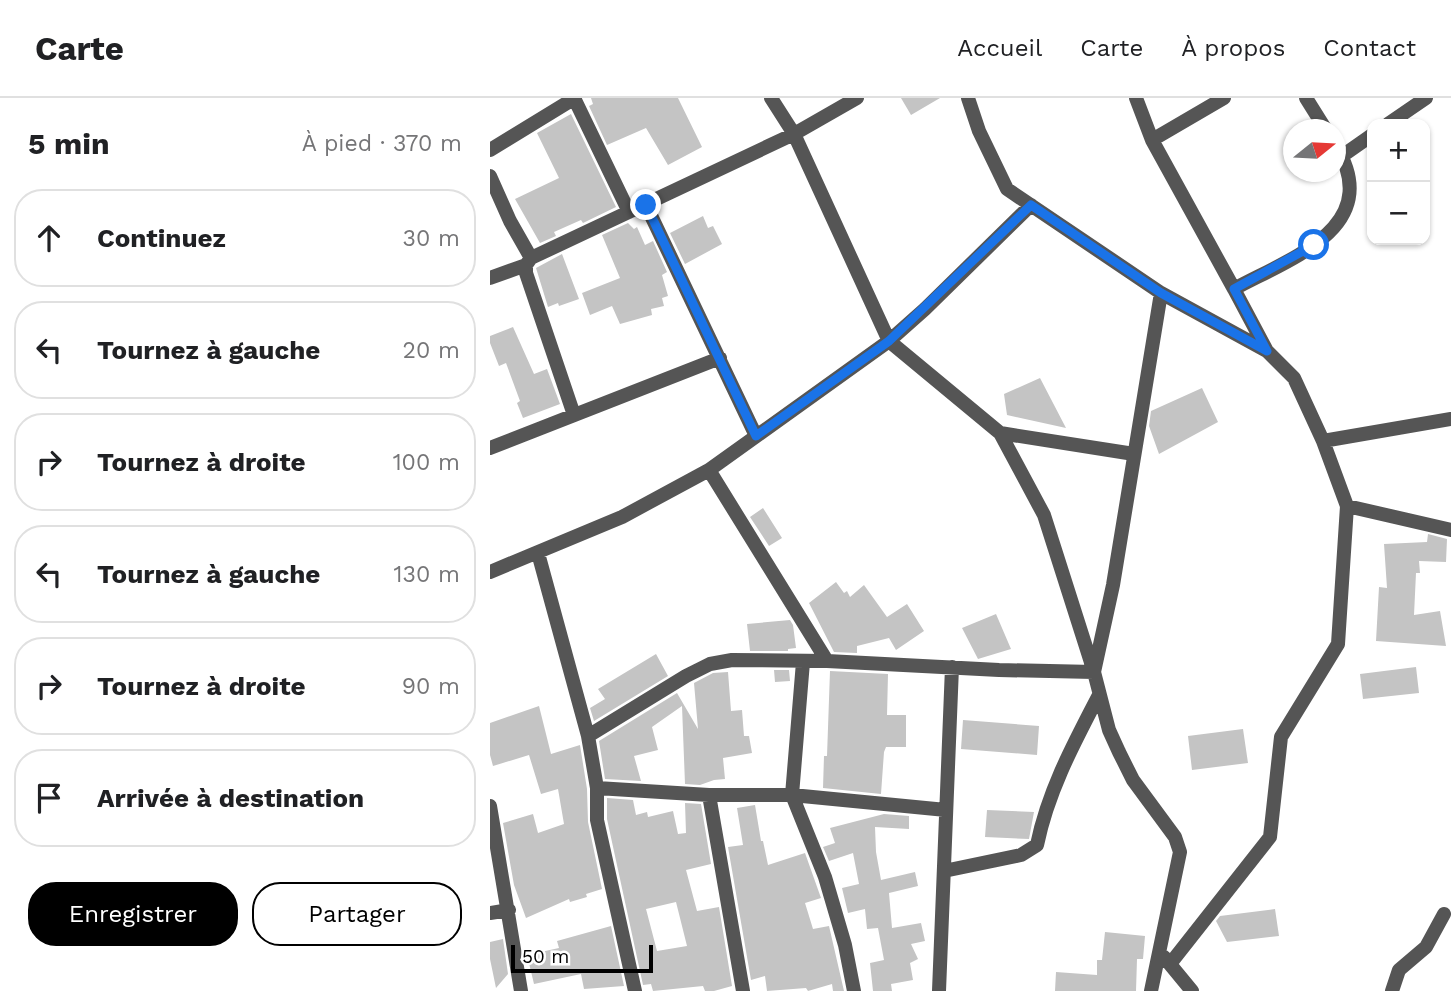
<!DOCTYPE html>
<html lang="fr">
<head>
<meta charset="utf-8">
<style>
	:root { --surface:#fff; --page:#f2f2f2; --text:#202124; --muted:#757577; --line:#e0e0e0; --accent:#000 }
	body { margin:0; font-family:"Work Sans",sans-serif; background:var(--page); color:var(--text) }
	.controls { position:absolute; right:21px; top:21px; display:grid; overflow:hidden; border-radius:14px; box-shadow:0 2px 5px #0004 }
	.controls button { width:63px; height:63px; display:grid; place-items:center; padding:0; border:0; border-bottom:2px solid var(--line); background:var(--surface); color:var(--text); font:35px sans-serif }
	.compass { position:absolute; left:793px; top:21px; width:63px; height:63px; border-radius:50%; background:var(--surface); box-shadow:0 2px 5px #0004; rotate:72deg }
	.scale { position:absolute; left:21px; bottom:18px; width:142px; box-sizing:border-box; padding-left:7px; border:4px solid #000; border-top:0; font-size:19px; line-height:24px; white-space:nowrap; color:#000; -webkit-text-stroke:5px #fff; paint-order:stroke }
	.stop { position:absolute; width:21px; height:21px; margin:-16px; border:5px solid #1a73e8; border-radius:50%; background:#fff }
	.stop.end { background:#1a73e8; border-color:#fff; box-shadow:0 2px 7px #0008 }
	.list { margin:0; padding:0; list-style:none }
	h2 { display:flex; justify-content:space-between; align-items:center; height:91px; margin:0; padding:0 28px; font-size:30px }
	h2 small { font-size:23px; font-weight:400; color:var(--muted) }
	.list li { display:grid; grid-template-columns:46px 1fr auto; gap:21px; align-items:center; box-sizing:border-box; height:98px; margin:0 14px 14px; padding:0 14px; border:2px solid var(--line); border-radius:28px }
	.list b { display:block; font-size:26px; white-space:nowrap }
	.list em { font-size:23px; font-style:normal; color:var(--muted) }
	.actions { display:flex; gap:14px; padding:21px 28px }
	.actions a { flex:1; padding:16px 0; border:2px solid var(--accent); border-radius:28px; text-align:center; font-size:24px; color:var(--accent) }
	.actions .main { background:var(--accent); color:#fff }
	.icon { flex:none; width:38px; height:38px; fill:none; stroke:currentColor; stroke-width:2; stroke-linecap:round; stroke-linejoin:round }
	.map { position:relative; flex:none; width:961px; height:893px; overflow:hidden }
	header { display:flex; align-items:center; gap:42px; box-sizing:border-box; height:98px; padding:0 35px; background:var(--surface); border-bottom:2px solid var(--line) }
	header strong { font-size:33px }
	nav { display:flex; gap:38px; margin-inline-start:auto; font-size:24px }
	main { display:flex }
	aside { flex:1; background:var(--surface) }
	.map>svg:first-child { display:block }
</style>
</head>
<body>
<header>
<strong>Carte</strong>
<nav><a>Accueil</a><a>Carte</a><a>À propos</a><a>Contact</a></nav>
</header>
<main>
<aside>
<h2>5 min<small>À pied · 370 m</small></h2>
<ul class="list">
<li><svg class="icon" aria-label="ahead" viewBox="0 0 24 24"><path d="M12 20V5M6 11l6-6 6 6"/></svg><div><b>Continuez</b></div><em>30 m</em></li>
<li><svg class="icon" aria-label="left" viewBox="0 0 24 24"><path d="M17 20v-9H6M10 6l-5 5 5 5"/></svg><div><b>Tournez à gauche</b></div><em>20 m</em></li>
<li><svg class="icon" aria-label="right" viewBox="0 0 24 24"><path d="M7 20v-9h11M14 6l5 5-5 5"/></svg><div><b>Tournez à droite</b></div><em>100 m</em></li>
<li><svg class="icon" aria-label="left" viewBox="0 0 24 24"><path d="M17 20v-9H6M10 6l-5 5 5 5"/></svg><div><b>Tournez à gauche</b></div><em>130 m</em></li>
<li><svg class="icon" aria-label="right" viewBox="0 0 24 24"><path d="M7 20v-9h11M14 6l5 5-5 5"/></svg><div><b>Tournez à droite</b></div><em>90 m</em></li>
<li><svg class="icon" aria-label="arrive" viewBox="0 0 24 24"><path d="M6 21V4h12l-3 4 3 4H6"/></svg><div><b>Arrivée à destination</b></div></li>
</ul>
<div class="actions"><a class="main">Enregistrer</a><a>Partager</a></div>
</aside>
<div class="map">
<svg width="961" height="893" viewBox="0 0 961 893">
	<rect width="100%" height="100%" fill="#fff"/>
	<path fill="#c4c4c4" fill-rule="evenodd" d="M101,0H188L212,49L178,67L156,30L117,47L99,8L103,6Z
		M411,0H450L421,17Z
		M81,16L126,109L93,125L91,122L64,134L66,138L50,145L25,101L69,80L47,35Z
		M213,118L218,130L223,128L232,146L195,166L180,135Z
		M138,125L144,131L147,129L155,147L163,143L177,174L172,177L178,198L172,200L174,208L161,211L162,217L130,226L122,208L100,217L92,195L130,180L112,137Z
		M72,156L89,201L69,208L68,205L58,209L46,170Z
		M23,229L44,276L57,271L70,306L33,320L27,305L30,303L16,265L9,268L0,245V238Z
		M550,280L576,330L517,317L514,296Z
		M712,290L728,324L669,356L659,328L661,313Z
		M273,410L292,440L279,448L260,419Z
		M938,436L957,441L956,464L929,463L930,475H926L924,517L950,513L956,548L886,543L889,489L897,490L894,446L937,444Z
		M346,484L354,495L357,493L360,499L374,487L397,519L417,506L434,533L406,552L399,540L367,548V555L344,554L319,505Z
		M506,516L521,551L488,561L472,530Z
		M300,522L303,527L306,550L298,551V553H260L257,526Z
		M166,556L178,578L104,623L100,610L115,601L108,591Z
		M926,569L929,595L873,601L870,576Z
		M284,572H299L300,583L285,584Z
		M340,573L398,576L397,617H416V649H396L394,654L391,696L333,690L334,658H337Z
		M238,574L241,613L252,612L254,638H259L262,655L233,660L235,681L224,682L210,687L195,686L192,608L162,629L168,652L144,658L151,683L115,681L109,643L187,595L208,631L204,585L223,575Z
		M49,608L61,656L90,647L97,691L98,724L112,791L96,796L97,799L80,804L79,801L36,820L24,787L13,725L43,716L48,735L74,726L68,691L51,696L39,657L3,668L0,657V625Z
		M473,622L549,628L547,657L471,651Z
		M753,631L758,665L702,672L698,638Z
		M117,700L143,702L146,717L157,714L158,719L183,713L188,736L196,735L195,705L211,706L221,766L196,772L207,813L229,809L242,888L224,893H215L213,888L163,893L161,886L153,887L117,721ZM186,804L197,848L167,853L156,811Z
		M265,707L271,743H273L278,767L315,755L331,800L315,805L323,831L339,828L354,893H343L342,886L318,893L316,890L277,893L275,878L261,882L238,749L253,747L247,710Z
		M497,712L544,714L539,741L495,739Z
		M394,716L419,718V731L385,729L386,754L391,782L425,774L428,788L399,795L402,830L431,825L435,843L421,846L428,861L420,865L423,882L401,886L402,893H383L380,865L394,862L388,830L377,831L375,811L358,815L352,790L369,786L363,755L339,763L333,749L345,745L340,730Z
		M785,811L789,838L737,844L726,823L730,818Z
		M121,828L134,888L94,891L91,876L44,886L37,857L69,850L67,843Z
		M615,834L655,838L653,861H647L646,893H565L566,874L607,877V862H612Z
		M13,841L18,876L6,890L0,861V844Z"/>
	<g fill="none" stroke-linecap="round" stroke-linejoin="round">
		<path stroke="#555" stroke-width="14" d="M84,0L139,114
			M281,0L304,36L367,0
			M478,0L489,33L517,91L671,195L777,253L804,280L833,343L961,321
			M646,0L662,42L744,191
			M816,0L836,32
			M898,26L936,0
			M662,42L734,0
			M0,52L85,0
			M852,58L882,37
			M0,78L20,123L41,160
			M156,107L266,338
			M0,180L36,167
			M777,253L744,191C801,160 895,129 846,48
			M84,317L36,175V167L41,160L304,36L399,243L510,335L554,417L604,574L509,572L337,563L242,562L220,566L196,578L98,638
			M510,335L644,356
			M0,350L230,260
			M219,372L337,563
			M857,408L961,432
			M48,455L98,638L107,690V722L145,893
			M0,474L132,419L219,372L399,243L435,211L541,107
			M313,564L302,697L335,779L355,847L364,893
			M107,690L219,697H302L456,712
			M219,697L253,893
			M0,708L31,893
			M454,773L531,757L547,747C558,693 584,645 609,597
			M0,815L19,812
			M674,859L702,893
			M680,866L780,739L791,639L848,546L857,408L833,343
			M449,893L462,569
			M661,893L690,754L685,739L643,682L629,654L619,632L604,574L623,487L671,195
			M902,893L909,872L936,849L954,816"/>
	</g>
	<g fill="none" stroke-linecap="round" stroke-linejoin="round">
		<path stroke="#1a73e8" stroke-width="9" d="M156,107L266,338L399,243L541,107L671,195L777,253L744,191L824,147"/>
	</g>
</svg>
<div class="controls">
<button>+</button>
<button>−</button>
</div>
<svg class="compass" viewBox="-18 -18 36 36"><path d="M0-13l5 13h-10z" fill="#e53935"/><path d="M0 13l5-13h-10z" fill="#757577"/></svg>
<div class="scale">50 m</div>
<div class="stop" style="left:824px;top:147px"></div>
<div class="stop end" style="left:156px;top:107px"></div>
</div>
</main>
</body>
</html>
